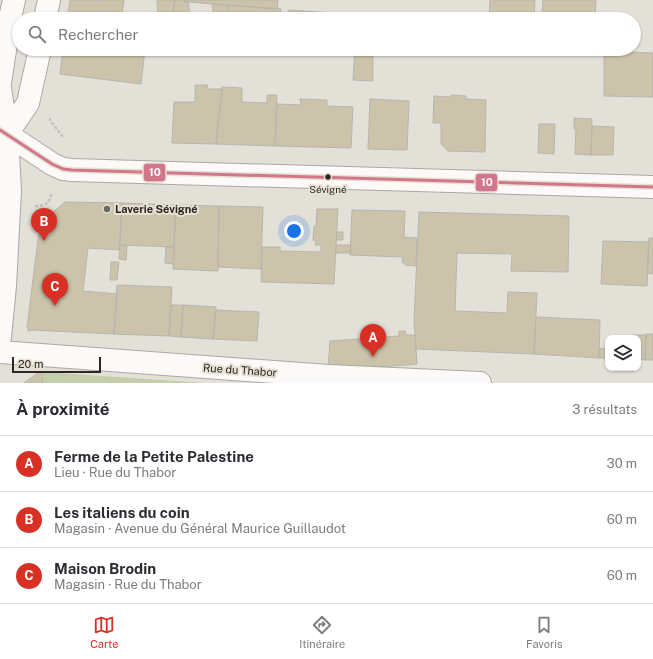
<!DOCTYPE html>
<html lang="fr">
<head>
<meta charset="utf-8">
<style>
	:root { --surface:#fff; --page:#f7f7f7; --text:#2b2b33; --muted:#7c7c81; --line:#e1e1e2; --accent:#d93025 }
	body { margin:0; font-family:"Public Sans",sans-serif; background:var(--page); color:var(--text) }
	.controls { position:absolute; right:12px; bottom:12px; display:grid; overflow:hidden; border-radius:8px; box-shadow:0 1px 3px #0004 }
	.controls button { width:36px; height:36px; display:grid; place-items:center; padding:0; border:0; border-bottom:1px solid var(--line); background:var(--surface); color:var(--text); font:20px sans-serif }
	.scale { position:absolute; left:12px; bottom:10px; width:89px; box-sizing:border-box; padding-left:4px; border:2px solid #2b2824; border-top:0; font-size:11px; line-height:14px; white-space:nowrap; color:#2b2824; -webkit-text-stroke:3px #e7e1d4; paint-order:stroke }
	.you { position:absolute; left:294px; top:231px; width:14px; height:14px; margin:-10px; border:3px solid #fff; border-radius:50%; background:#1a73e8; box-shadow:0 0 0 6px #1a73e833 }
	.badge { display:grid; place-items:center; width:26px; height:26px; border-radius:50%; background:var(--accent); color:#fff; font-size:13px; font-weight:700 }
	.pin { position:absolute; translate:-50% -33px; filter:drop-shadow(0 1px 2px #0008) }
	.pin::after { content:''; position:absolute; top:21px; width:14px; height:12px; background:inherit; clip-path:polygon(0 0,100% 0,50% 100%) }
	.list { margin:0; padding:0; list-style:none }
	h2 { display:flex; justify-content:space-between; align-items:center; height:52px; margin:0; padding:0 16px; font-size:17px }
	h2 small { font-size:13px; font-weight:400; color:var(--muted) }
	.list li { display:grid; grid-template-columns:26px 1fr auto; gap:12px; align-items:center; box-sizing:border-box; height:56px; padding:0 16px; border-top:1px solid var(--line) }
	.list b { display:block; font-size:15px; white-space:nowrap }
	.list p { margin:0; font-size:13px; white-space:nowrap; color:var(--muted) }
	.list em { font-size:13px; font-style:normal; color:var(--muted) }
	.icon { flex:none; width:22px; height:22px; fill:none; stroke:currentColor; stroke-width:2; stroke-linecap:round; stroke-linejoin:round }
	.map { position:relative; flex:none; width:653px; height:383px; overflow:hidden }
	.search { position:absolute; background:var(--surface); box-shadow:0 1px 3px #0004; left:12px; right:12px; top:12px; height:44px; display:flex; align-items:center; gap:10px; box-sizing:border-box; padding:0 14px; border-radius:22px; color:var(--muted); font-size:15px }
	.sheet { height:220px; background:var(--surface) }
	nav { display:flex; justify-content:space-around; align-items:center; box-sizing:border-box; height:56px; border-top:1px solid var(--line); background:var(--surface); font-size:11px; color:var(--muted) }
	nav a { display:grid; justify-items:center; gap:2px }
	nav .on { color:var(--accent) }
	.map>svg:first-child { display:block }
</style>
</head>
<body>
<div class="map">
<svg width="653" height="383" viewBox="0 0 653 383">
	<rect width="100%" height="100%" fill="#e3e0d8"/>
	<path fill="#c5ceaa" d="M43,372L205,383H42Z"/>
	<path fill="#ccc3ab" stroke="#b7b5af" d="M70,0H94L101,1V0H124L122,14H121L120,19H67Z
		M157,0H175L172,19H139V16L158,15Z
		M175,0H185V2H188L191,19H172Z
		M185,0H278L277,9L188,2H185Z
		M490,0H535L534,19H489Z
		M543,0H596L595,17L542,15Z
		M212,4L227,5L229,19H214Z
		M227,5L281,9L280,19H229Z
		M289,10L347,14V19H288Z
		M63,49H145L141,84L60,74Z
		M355,49H373V81L353,80Z
		M604,51L653,53V97L604,96Z
		M195,85H208L207,89H222L216,144L172,143L174,102H195Z
		M222,87L242,88V102L267,103V95H277L275,146L216,144Z
		M451,95L466,96V99L486,100L485,152L448,151L441,144V123H433L434,96L451,97Z
		M300,99L327,100V106L353,107L351,148L275,146L277,104L301,105Z
		M370,99L409,101L407,150L368,149Z
		M574,118L592,119L591,155L575,154L576,130L574,129Z
		M539,124H555L554,154L538,153Z
		M592,126L614,127L613,155H591Z
		M65,202L122,203L119,250L88,248L83,291L117,294L114,334L31,330V331H28V328H27L40,223Z
		M122,203L176,205L174,247L120,245Z
		M176,205L219,206L218,271L173,269Z
		M219,206L263,207L261,269L218,267Z
		M317,209H338L334,284L261,282L262,247H280V251L321,252V245H315L316,241L313,240L314,226L316,227Z
		M352,210L405,211L404,237L417,238L416,266L406,265L402,262L403,257L350,255Z
		M419,212L569,216L568,272L511,271L512,254L457,253L455,311L507,313L508,292L537,293L534,354L416,349L414,321Z
		M337,232H343V240H336Z
		M649,238H653V274L647,273Z
		M603,241L649,242L647,286L601,284Z
		M120,245L127,246L126,260L119,259Z
		M336,245H351L350,253H336Z
		M166,247H174L173,264L165,263Z
		M111,262H119L117,280H110Z
		M117,285L172,287L169,336L114,334Z
		M171,305H183L181,337L169,336Z
		M183,305L216,307L213,339L181,337Z
		M216,310L259,312L257,341L213,339Z
		M536,317L600,320L599,358L534,354Z
		M399,331H405L406,335H415L417,364L330,371L328,369L330,341L399,336Z
		M646,334H653V360H645Z
		M632,335H646L645,360L638,359V338H632Z
		M599,348L606,349L608,351V358H599Z
		M39,372H43L42,383H24Z"/>
	<g fill="none" stroke-linecap="round" stroke-linejoin="round">
		<defs>
			<path id="street" d="M0,337L5,286L10,191L7,134
				M0,352L329,376L480,383"/>
			<path id="secondary" d="M7,134L52,164L63,169L72,170L653,187"/>
			<path id="primary" d="M45,19L49,0
				M0,83L10,18L14,0
				M0,88L7,134
				M7,134L28,103L40,49"/>
		</defs>
		<use href="#street" stroke="#aba8a3" stroke-width="24"/>
		<use href="#secondary" stroke="#aba8a3" stroke-width="24"/>
		<use href="#primary" stroke="#aba8a3" stroke-width="24"/>
		<path stroke="#c1c1bf" stroke-width="2.5" stroke-dasharray="3 2" stroke-linecap="butt" d="M50,118V120L63,137V138
			M35,206H39L48,203L52,193"/>
		<use href="#street" stroke="#fbfaf9" stroke-width="22"/>
		<use href="#secondary" stroke="#fbfaf9" stroke-width="22"/>
		<use href="#primary" stroke="#fbfaf9" stroke-width="22"/>
		<defs>
			<path id="bus-1" d="M0,130L52,164L63,169L72,170L653,187"/>
		</defs>
		<use href="#bus-1" stroke="#e7e1d4" stroke-width="6"/>
		<use href="#bus-1" stroke="#d2778b" stroke-width="3"/>
	</g>
	<circle fill="#2b2824" stroke="#e7e1d4" stroke-width="1.5" cx="328" cy="177" r="3.5"/>
	<circle fill="#6b6863" stroke="#e7e1d4" stroke-width="1.5" cx="107" cy="209" r="4"/>
	<g text-anchor="middle" stroke-width="4" stroke-linejoin="round" paint-order="stroke">
		<g font-size="10" fill="#2b2824" stroke="#e7e1d4">
			<text x="328" y="193">Sévigné</text>
		</g>
		<g font-size="11" font-weight="bold" fill="#2b2824" stroke="#e7e1d4" text-anchor="start">
			<text x="115" y="213">Laverie Sévigné</text>
		</g>
		<g font-size="11" fill="#2b2824" stroke="#e7e1d4">
			<text transform="translate(240 370) rotate(4)" y="4">Rue du Thabor</text>
		</g>
	</g>
	<g stroke="#e7e1d4" stroke-width="1.5">
		<rect x="143" y="163" width="23" height="19" rx="4" fill="#d2778b"/>
		<rect x="475" y="173" width="23" height="19" rx="4" fill="#d2778b"/>
	</g>
	<g font-size="11" text-anchor="middle" font-weight="bold" fill="#fff">
		<text x="155" y="176">10</text>
		<text x="487" y="186">10</text>
	</g>
</svg>
<div class="controls">
<button><svg class="icon" aria-label="layers" viewBox="0 0 24 24"><path d="M12 4l9 5-9 5-9-5zM3 14l9 5 9-5"/></svg></button>
</div>
<div class="scale">20 m</div>
<div class="you"></div>
<div class="pin badge" style="left:373px;top:357px">A</div>
<div class="pin badge" style="left:44px;top:241px">B</div>
<div class="pin badge" style="left:55px;top:306px">C</div>
<div class="search"><svg class="icon" aria-label="search" viewBox="0 0 24 24"><circle cx="10" cy="10" r="6"/><path d="M15 15l6 6"/></svg>Rechercher</div>
</div>
<section class="sheet">
<h2>À proximité<small>3 résultats</small></h2>
<ul class="list">
<li><span class="badge">A</span><div><b>Ferme de la Petite Palestine</b><p>Lieu · Rue du Thabor</p></div><em>30 m</em></li>
<li><span class="badge">B</span><div><b>Les italiens du coin</b><p>Magasin · Avenue du Général Maurice Guillaudot</p></div><em>60 m</em></li>
<li><span class="badge">C</span><div><b>Maison Brodin</b><p>Magasin · Rue du Thabor</p></div><em>60 m</em></li>
</ul>
</section>
<nav>
<a class="on"><svg class="icon" aria-label="map" viewBox="0 0 24 24"><path d="M3 6l6-2 6 2 6-2v14l-6 2-6-2-6 2zM9 4v14M15 6v14"/></svg>Carte</a>
<a><svg class="icon" aria-label="directions" viewBox="0 0 24 24"><path d="M12 3l9 9-9 9-9-9zM9 14v-3h6M13 9l2 2-2 2"/></svg>Itinéraire</a>
<a><svg class="icon" aria-label="saved" viewBox="0 0 24 24"><path d="M7 4h10v16l-5-4-5 4z"/></svg>Favoris</a>
</nav>
</body>
</html>
